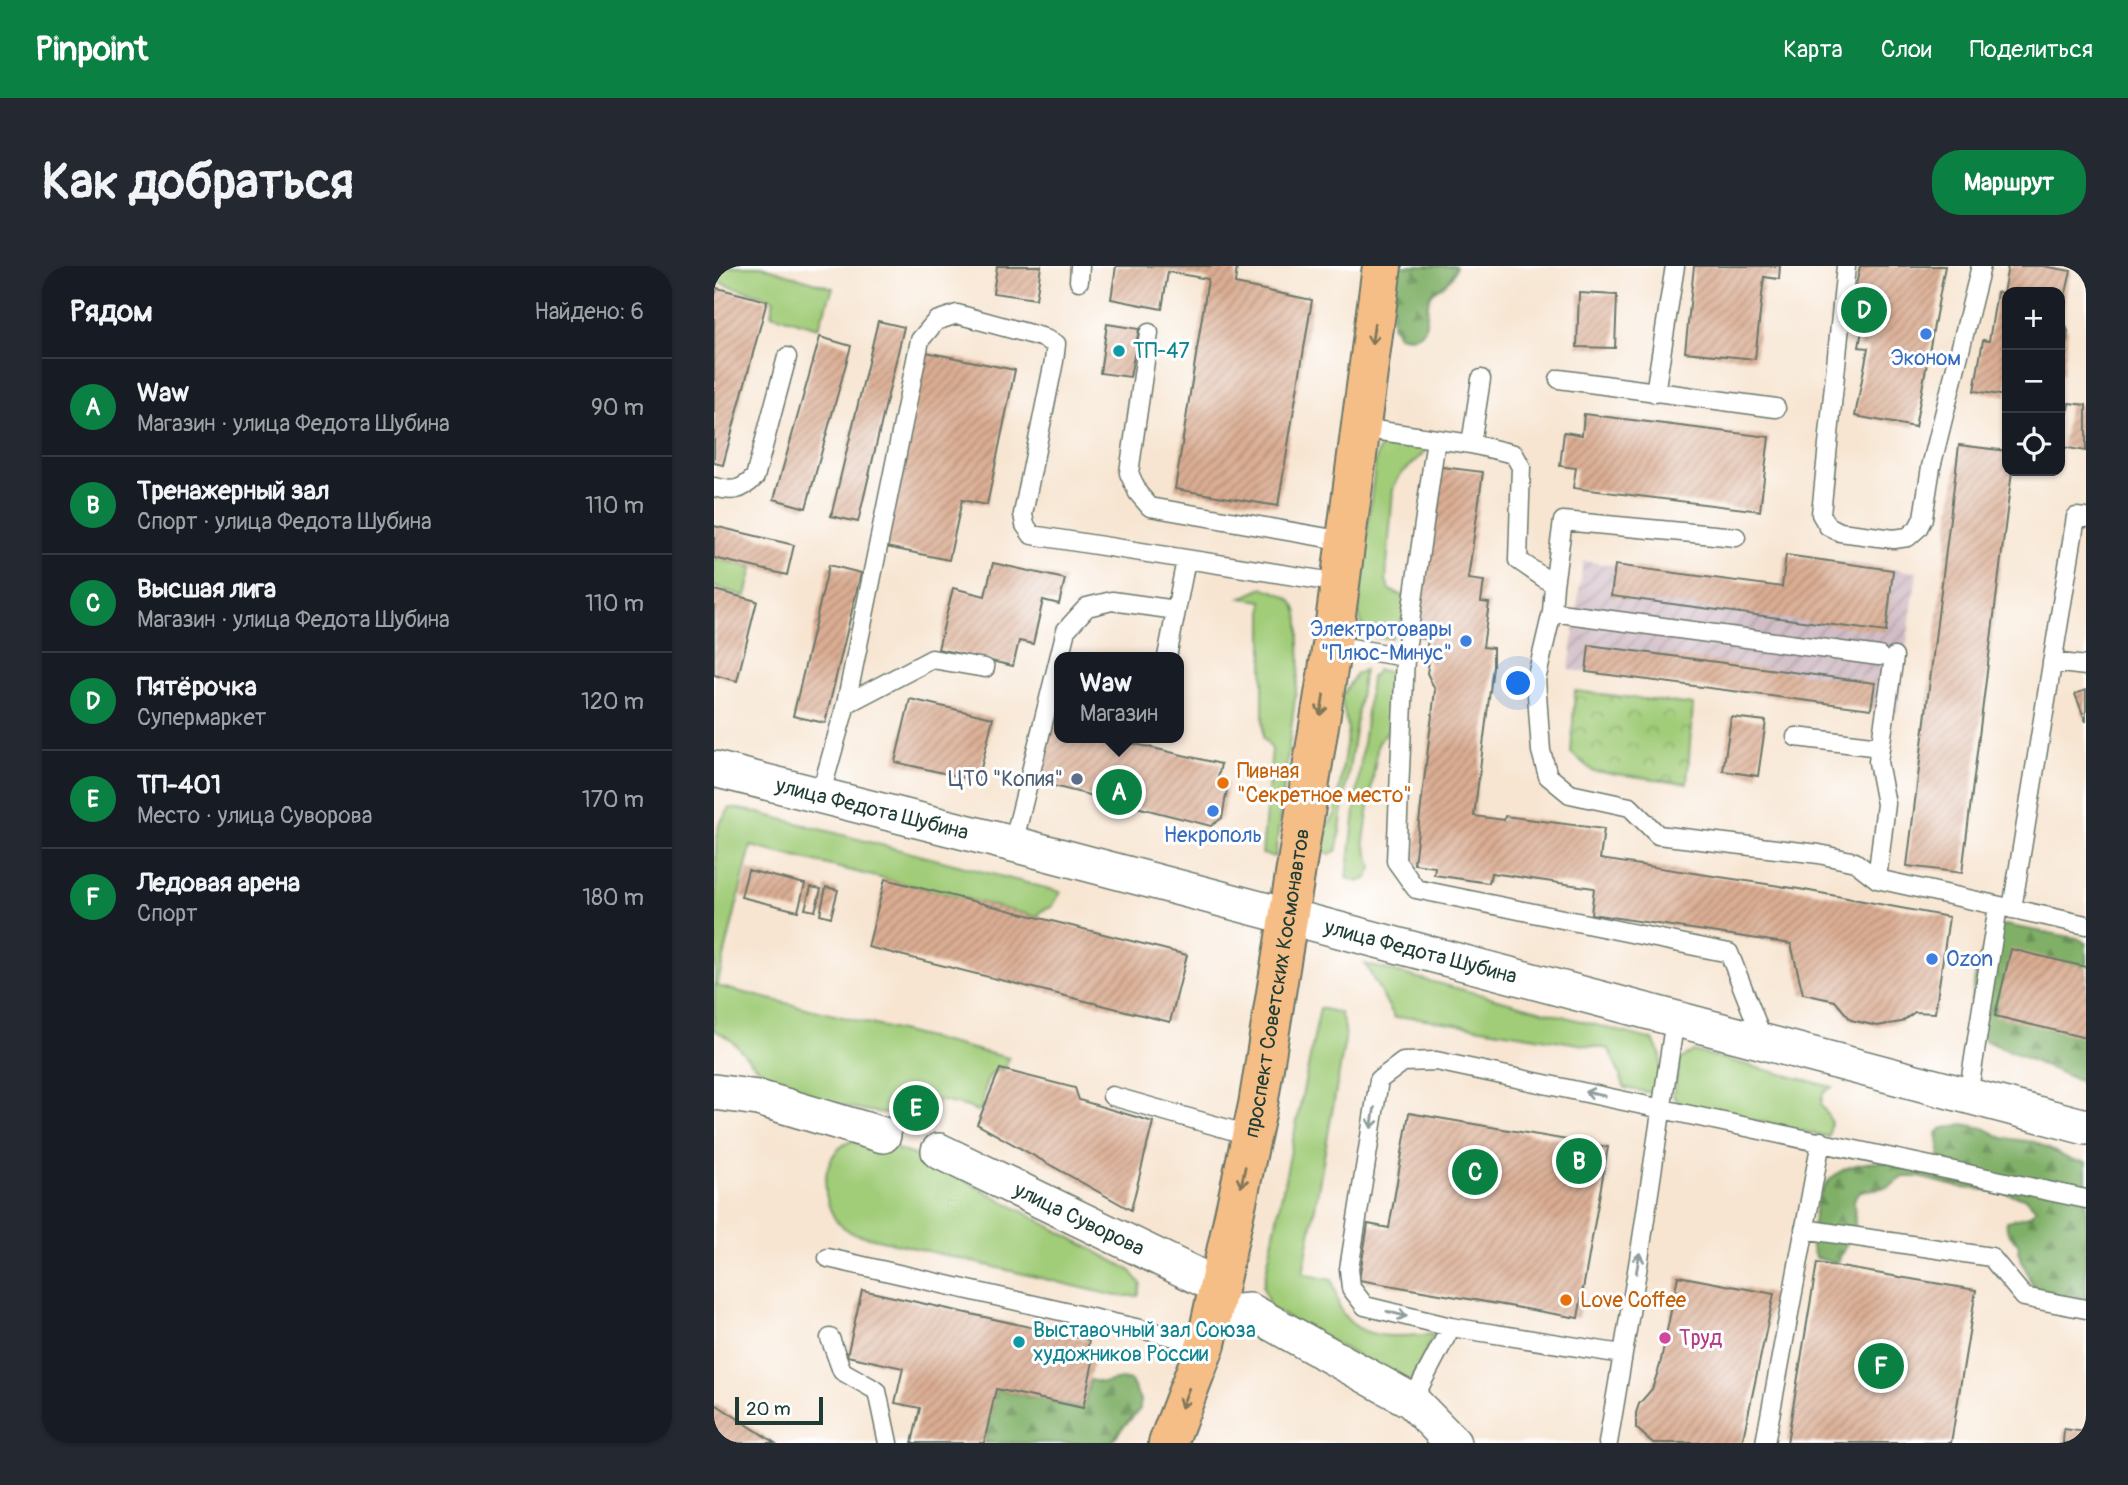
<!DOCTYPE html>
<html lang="ru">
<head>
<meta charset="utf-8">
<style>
	:root { --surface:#171b24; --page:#242831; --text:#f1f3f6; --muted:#9ea1a6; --line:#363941; --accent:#0b8043 }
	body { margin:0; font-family:Pangolin,sans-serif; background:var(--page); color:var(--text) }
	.controls { position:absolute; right:21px; top:21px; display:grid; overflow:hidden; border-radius:14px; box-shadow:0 2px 5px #0004 }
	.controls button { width:63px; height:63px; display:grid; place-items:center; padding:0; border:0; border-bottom:2px solid var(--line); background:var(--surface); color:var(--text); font:35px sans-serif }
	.scale { position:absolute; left:21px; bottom:18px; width:88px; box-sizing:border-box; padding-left:7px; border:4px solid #1f3d34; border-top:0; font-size:19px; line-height:24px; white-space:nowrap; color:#1f3d34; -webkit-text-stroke:5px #fff; paint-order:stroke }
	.you { position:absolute; left:805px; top:418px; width:24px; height:24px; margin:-18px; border:5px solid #fff; border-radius:50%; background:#1a73e8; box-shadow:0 0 0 10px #1a73e833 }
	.badge { display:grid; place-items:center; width:46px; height:46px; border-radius:50%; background:var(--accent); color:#fff; font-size:23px; font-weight:700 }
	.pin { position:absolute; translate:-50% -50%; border:4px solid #fff; box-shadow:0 2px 7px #0006 }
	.popup { position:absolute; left:340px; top:386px; width:130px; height:91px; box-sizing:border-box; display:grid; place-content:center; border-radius:14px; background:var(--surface); filter:drop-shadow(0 2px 5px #0005); font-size:23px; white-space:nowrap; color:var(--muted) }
	.popup b { font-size:26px; color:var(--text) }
	.popup::after { content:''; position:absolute; left:50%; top:100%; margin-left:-14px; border:14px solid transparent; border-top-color:var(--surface) }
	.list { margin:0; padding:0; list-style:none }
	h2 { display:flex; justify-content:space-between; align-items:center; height:91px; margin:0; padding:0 28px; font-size:30px }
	h2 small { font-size:23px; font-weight:400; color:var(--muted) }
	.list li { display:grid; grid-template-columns:46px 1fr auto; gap:21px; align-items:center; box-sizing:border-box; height:98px; padding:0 28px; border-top:2px solid var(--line) }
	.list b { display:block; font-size:26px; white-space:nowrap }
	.list p { margin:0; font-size:23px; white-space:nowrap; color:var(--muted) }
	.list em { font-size:23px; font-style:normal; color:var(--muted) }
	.icon { flex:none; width:38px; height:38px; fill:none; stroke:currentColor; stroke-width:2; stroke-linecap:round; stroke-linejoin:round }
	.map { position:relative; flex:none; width:1372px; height:1177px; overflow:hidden; border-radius:28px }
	header { display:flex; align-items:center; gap:42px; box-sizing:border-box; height:98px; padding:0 35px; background:var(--accent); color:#fff }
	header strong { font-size:33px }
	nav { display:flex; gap:38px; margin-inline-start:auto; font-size:24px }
	.intro { display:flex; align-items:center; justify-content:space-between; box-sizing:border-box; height:168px; padding:0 42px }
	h1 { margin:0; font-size:49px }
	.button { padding:18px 32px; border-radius:28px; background:var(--accent); color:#fff; font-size:24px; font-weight:700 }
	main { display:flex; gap:42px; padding:0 42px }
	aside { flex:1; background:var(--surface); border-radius:28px; box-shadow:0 2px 5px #0004 }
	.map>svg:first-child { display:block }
</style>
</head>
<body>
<header>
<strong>Pinpoint</strong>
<nav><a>Карта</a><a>Слои</a><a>Поделиться</a></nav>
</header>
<div class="intro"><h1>Как добраться</h1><a class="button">Маршрут</a></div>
<main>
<aside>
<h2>Рядом<small>Найдено: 6</small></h2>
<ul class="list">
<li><span class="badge">A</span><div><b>Waw</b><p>Магазин · улица Федота Шубина</p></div><em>90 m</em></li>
<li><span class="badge">B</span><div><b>Тренажерный зал</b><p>Спорт · улица Федота Шубина</p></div><em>110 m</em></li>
<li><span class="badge">C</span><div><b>Высшая лига</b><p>Магазин · улица Федота Шубина</p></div><em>110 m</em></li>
<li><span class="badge">D</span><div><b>Пятёрочка</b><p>Супермаркет</p></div><em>120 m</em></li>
<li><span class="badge">E</span><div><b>ТП-401</b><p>Место · улица Суворова</p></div><em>170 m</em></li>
<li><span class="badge">F</span><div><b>Ледовая арена</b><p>Спорт</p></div><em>180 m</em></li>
</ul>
</aside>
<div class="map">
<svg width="1372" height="1177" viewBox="0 0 1372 1177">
	<defs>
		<pattern id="industrial-furrows" width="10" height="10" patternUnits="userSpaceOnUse" patternTransform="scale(1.75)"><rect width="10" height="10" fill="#d2bdc6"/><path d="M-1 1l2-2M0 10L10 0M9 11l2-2" fill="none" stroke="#aa9ba2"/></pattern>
		<pattern id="forest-firs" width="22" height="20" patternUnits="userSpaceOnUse" patternTransform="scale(1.75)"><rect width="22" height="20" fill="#80b068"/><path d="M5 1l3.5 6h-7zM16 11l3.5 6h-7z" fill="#689056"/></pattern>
		<pattern id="park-crowns" width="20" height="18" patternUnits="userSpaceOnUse" patternTransform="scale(1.75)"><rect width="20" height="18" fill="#a1cc78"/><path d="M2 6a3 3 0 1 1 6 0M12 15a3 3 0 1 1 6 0" fill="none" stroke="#83a763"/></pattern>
		<pattern id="building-hatch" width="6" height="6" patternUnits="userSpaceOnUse" patternTransform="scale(1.75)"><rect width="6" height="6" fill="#dbad93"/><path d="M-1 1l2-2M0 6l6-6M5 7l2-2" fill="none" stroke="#b18e79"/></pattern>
	</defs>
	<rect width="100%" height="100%" fill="#fff"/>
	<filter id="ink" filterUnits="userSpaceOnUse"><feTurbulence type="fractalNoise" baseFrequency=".0143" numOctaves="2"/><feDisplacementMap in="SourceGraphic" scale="14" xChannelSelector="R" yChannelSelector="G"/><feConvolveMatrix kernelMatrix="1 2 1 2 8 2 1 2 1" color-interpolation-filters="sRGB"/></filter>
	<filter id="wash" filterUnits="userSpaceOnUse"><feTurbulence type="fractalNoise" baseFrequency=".00686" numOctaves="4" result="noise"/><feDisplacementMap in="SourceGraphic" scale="28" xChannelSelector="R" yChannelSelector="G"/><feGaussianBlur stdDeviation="1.57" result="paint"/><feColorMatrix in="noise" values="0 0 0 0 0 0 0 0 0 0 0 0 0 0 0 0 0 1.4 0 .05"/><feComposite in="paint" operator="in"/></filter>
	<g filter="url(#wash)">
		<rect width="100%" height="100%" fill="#f7e5d1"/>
		<path fill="url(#industrial-furrows)" d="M1072,289L1203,306L1183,446L855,404L869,295L1067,321Z"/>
		<path fill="#a1cc78" stroke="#608456" stroke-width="2" d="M0,0H47L119,22L104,62L57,48L60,33L0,15Z
			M699,171L713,181C703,201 685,201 679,224L672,313L675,324L691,331L690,349L677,372C651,374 649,366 644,343L661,198C667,169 673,172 699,171Z
			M0,292L39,302L32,330L0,321Z
			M549,322C598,334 581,354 586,393L561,591L548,588L558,483L549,472V335L527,332Z
			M650,404L623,584L616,588L610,586L609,576L613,561L622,547L634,464L627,431L642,408Z
			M663,404L677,406L690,420L688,448L664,477L650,575L658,601L654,612L645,616L633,612L657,412Z
			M16,542L33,544L347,626L338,641L327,645L324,651L37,580L3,720L295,792L291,802C269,805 271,824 268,842L263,846L254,841L184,825L178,849C130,841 78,832 41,799C25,785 21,773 0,764L2,577L5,558Z
			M651,698L939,774L947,790L944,828L911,822L895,783L699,751L681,752Z
			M606,742L626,747L631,762V774L589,1008L618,1014C621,1024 623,1037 628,1046C647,1077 689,1070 720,1068L695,1118L556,1042L549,1021Z
			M979,785L1118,821L1109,827L1107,838L1117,855L1115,871L966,838L959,830L966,794Z
			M137,875L171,879L214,894L416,1004L427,1018L424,1030H402L138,967C132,963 125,959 121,953C106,928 107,888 137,875Z"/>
		<path fill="url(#forest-firs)" stroke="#50764e" stroke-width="2" d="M680,0H742C737,19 729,16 718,28C706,39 726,80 684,69L678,59Z
			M1291,659L1363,672L1372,677V818L1270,774L1257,736L1263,698L1280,662Z
			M1249,858L1270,862L1289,872L1321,876L1357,894L1372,896V1033L1359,1029L1345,1030L1319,1021L1304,985L1305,978C1297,971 1291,967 1293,955L1315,950L1322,943L1313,933L1285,925L1248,922L1205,911H1190L1175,921L1147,925L1142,929L1140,935L1141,959L1124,996H1117L1102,992C1094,978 1098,966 1100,950C1110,883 1171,896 1222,898L1226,886L1223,867L1227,863Z
			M407,1113L417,1115L426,1134V1143L408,1162L397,1177H270L282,1123L369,1142L376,1114L388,1117Z"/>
		<path fill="url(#park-crowns)" stroke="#608456" stroke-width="2" d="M861,425L979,439L973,517L879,505L857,487Z"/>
		<g id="blocks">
			<path fill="url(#building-hatch)" d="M283,0H327L322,33L279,27Z
				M402,0H523L521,18L598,34L564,240L461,223L494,13L454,6L448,43L397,33Z
				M980,0H1066L1065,13L1050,11L1041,93L971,86Z
				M1146,0H1231L1201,161L1141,150L1154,82L1145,81L1152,42L1138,39Z
				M1294,0H1329L1357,5L1347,49L1346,26H1293V130L1260,125L1269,74L1275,75L1283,26L1289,27Z
				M3,22L53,35L9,199L0,197V32Z
				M865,27L903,29L901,82L863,81Z
				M1346,49L1354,65L1349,109L1346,108Z
				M164,55L190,61L144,256L117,250Z
				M393,58L425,63L416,111L386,107Z
				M106,71L137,80L92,242L60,233Z
				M212,86L301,104L273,239L248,234L235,294L172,281Z
				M1355,137L1372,139V185L1348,181Z
				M870,148L1055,171L1046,245L859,222L862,202L846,200L850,166L868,169Z
				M1245,179L1293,185V205H1298L1248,607L1193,600Z
				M720,200L769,206L754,313L770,315L767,336L775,337L769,381L779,382V401L760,550L790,554L791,550L890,563L886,593L1085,623L1235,651L1221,747L1201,746L1187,756L1163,760L1137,754L1121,735L1089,728L1077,678L877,648L880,622L777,607L775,617L720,609L721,601L700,598L721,424L713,407L715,395L711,394L714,373L696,371Z
				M0,260L80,279L73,309L0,292Z
				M1072,289L1179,304L1172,366L897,330L901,299L1068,321Z
				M279,297L351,313L345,338L329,334L319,378L305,375L299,400L224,383L239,322L271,330Z
				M115,299L147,307L111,457L79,450Z
				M0,324L43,335L23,415L0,409Z
				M875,379L1161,417L1157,443L872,406Z
				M346,411V472H396L507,498L504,512L514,518L508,552L497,560L316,514Z
				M1372,424V456L1361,428Z
				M196,433L279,452L264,515L181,496Z
				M1017,451L1052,455L1044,510L1009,505Z
				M34,604L91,618L84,645L27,631Z
				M171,613L473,689L456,756L154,681Z
				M97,621L107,623L101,645L91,643Z
				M112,621L124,624L117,651L106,648Z
				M1297,683L1372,701V772L1281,750Z
				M286,803L361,822L365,834L439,856L417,944L263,858Z
				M184,825L226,836L220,860L178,849Z
				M695,847L894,881L864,1052L645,1014L654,958L675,962Z
				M1103,997L1262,1024L1237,1177H1073Z
				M964,1010L1060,1028L1028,1177H939L922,1162V1147L925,1138L938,1123L946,1099Z
				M148,1024L375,1074L371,1094L379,1096L369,1142L282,1123L270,1177H198L206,1142L181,1137L189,1102L133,1090Z
				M0,1137L61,1177H0Z
				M1350,1163L1372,1166V1177H1349Z"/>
		</g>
	</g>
	<g filter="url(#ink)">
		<use href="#blocks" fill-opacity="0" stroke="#6b786b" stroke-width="2"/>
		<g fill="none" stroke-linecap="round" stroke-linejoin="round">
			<defs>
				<path id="lane" d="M1132,0L1107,248L1114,260L1126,266L1180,273L1194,271L1204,262L1209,252L1217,201L1267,0
					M365,15L366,0
					M435,67L415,207L424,227L436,241L631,275
					M845,113L1062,142
					M941,127L961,0
					M646,162L757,178L800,188L807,201L804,294L840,319L838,346L822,414L827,485L834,510L856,528L916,541L944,569L1105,588L1141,596L1163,613L1372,659
					M722,173L691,391L682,595L702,623L1015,687L1050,776
					M757,178L767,113
					M0,221C19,226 27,225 41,211L73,91
					M840,319L849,255L1022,271
					M838,346L1165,390
					M618,379L691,391
					M453,391L472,294
					M1338,396L1372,400
					M132,438L206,74L222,55L243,48L327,71L342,78L340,95L309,248L311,259L318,269L626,317
					M1082,471L1166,481
					M106,530L132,438L218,393L271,402
					M299,578L352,364L373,341L398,335L462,344
					M1163,613L1172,538L1164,496L1180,391
					M1298,643L1362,251L1372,252
					M398,830L538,870
					M1254,830L1284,640
					M1090,963L1277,991L1310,1031L1372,1043
					M114,992L492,1078
					M116,1072L128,1105L163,1125L174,1177
					M908,1088L737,1061L651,1040L637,1022L635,1003L665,814L689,796L722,795L1372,933
					M698,1135L737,1061
					M894,1177L925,993L961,753
					M1051,1177L1107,875"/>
				<g id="street">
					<path id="s1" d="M0,503L299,578L1372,861"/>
					<path d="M0,826L44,832L169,869"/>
					<path id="s2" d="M225,885L506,1021"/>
					<path d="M499,1048L536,1045L698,1135L739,1177"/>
				</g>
				<g id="primary">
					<path id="s3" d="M454,1177L492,1078L544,839L618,379L668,0"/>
				</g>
			</defs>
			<use href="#lane" stroke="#6b786b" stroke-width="21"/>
			<use href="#street" stroke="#6b786b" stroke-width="38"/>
			<use href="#primary" stroke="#6b786b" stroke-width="42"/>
			<use href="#lane" stroke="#fff" stroke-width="18"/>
			<use href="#street" stroke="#fff" stroke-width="35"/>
			<use href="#primary" stroke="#f6be87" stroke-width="38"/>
		</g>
		<defs><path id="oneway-shaft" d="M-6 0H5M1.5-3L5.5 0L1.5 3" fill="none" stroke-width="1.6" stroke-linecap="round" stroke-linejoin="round" transform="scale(1.75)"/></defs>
		<g stroke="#807759">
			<use href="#oneway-shaft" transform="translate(659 68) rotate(98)"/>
			<use href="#oneway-shaft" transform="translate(608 439) rotate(99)"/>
			<use href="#oneway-shaft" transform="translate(529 911) rotate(102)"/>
			<use href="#oneway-shaft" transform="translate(471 1132) rotate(111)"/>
		</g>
		<g stroke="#8f9e9a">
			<use href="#oneway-shaft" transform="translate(881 828) rotate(-168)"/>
			<use href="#oneway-shaft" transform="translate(659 852) rotate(99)"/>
			<use href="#oneway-shaft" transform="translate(924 997) rotate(-80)"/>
			<use href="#oneway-shaft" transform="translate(683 1048) rotate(14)"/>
		</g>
	</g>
	<g fill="#3f7fe0" stroke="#fff" stroke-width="2.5">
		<circle cx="1212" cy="68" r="7"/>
		<circle cx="752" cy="375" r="7"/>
		<circle cx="499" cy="545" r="7"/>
		<circle cx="1218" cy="693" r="7"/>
	</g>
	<g fill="#0f9aa8" stroke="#fff" stroke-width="2.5">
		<circle cx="405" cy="85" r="7"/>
		<circle cx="305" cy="1076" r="7"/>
	</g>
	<circle fill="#5c6f8a" stroke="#fff" stroke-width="2.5" cx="363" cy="513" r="7"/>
	<g fill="#e8710a" stroke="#fff" stroke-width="2.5">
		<circle cx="509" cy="517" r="7"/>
		<circle cx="852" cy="1034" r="7"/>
	</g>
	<circle fill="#d1479c" stroke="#fff" stroke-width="2.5" cx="951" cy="1072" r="7"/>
	<g text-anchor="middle" stroke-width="6" stroke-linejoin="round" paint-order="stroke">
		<g font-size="21" fill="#0d838f" stroke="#fff" text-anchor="start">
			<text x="419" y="92">ТП-47</text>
			<text x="319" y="1071">Выставочный зал Союза<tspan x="319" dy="24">художников России</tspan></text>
		</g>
		<g font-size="21" fill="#366cbe" stroke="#fff">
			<text x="1212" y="99">Эконом</text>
			<text x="738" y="370" text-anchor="end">Электротовары<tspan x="738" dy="24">"Плюс-Минус"</tspan></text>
			<text x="499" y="576">Некрополь</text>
			<text x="1232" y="700" text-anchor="start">Ozon</text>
		</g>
		<g font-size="21" fill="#c56008" stroke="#fff" text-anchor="start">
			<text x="523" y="512">Пивная<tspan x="523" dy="24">"Секретное место"</tspan></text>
			<text x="866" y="1041">Love Coffee</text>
		</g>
		<g font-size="21" fill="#4e5e75" stroke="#fff" text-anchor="end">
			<text x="349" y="520">ЦТО "Копия"</text>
		</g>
		<g font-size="21" fill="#1f3d34" stroke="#fff">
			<text dy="7" stroke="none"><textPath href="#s1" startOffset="163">улица Федота Шубина</textPath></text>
			<text dy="7" stroke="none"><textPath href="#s1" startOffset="730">улица Федота Шубина</textPath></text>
			<text dy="7" stroke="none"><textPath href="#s3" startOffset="474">проспект Советских Космонавтов</textPath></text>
			<text dy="7" stroke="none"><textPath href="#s2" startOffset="156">улица Суворова</textPath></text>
		</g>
		<g font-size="21" fill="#b23c85" stroke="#fff" text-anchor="start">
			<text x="965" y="1079">Труд</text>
		</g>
	</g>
</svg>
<div class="controls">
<button>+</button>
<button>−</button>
<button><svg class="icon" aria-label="locate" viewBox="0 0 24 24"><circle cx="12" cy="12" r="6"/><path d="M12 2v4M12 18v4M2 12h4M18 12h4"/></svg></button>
</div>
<div class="scale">20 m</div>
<div class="you"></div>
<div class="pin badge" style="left:405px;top:526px">A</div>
<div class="popup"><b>Waw</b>Магазин</div>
<div class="pin badge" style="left:865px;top:895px">B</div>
<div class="pin badge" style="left:761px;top:906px">C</div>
<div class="pin badge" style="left:1150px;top:44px">D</div>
<div class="pin badge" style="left:202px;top:842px">E</div>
<div class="pin badge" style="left:1167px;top:1100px">F</div>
</div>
</main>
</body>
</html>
